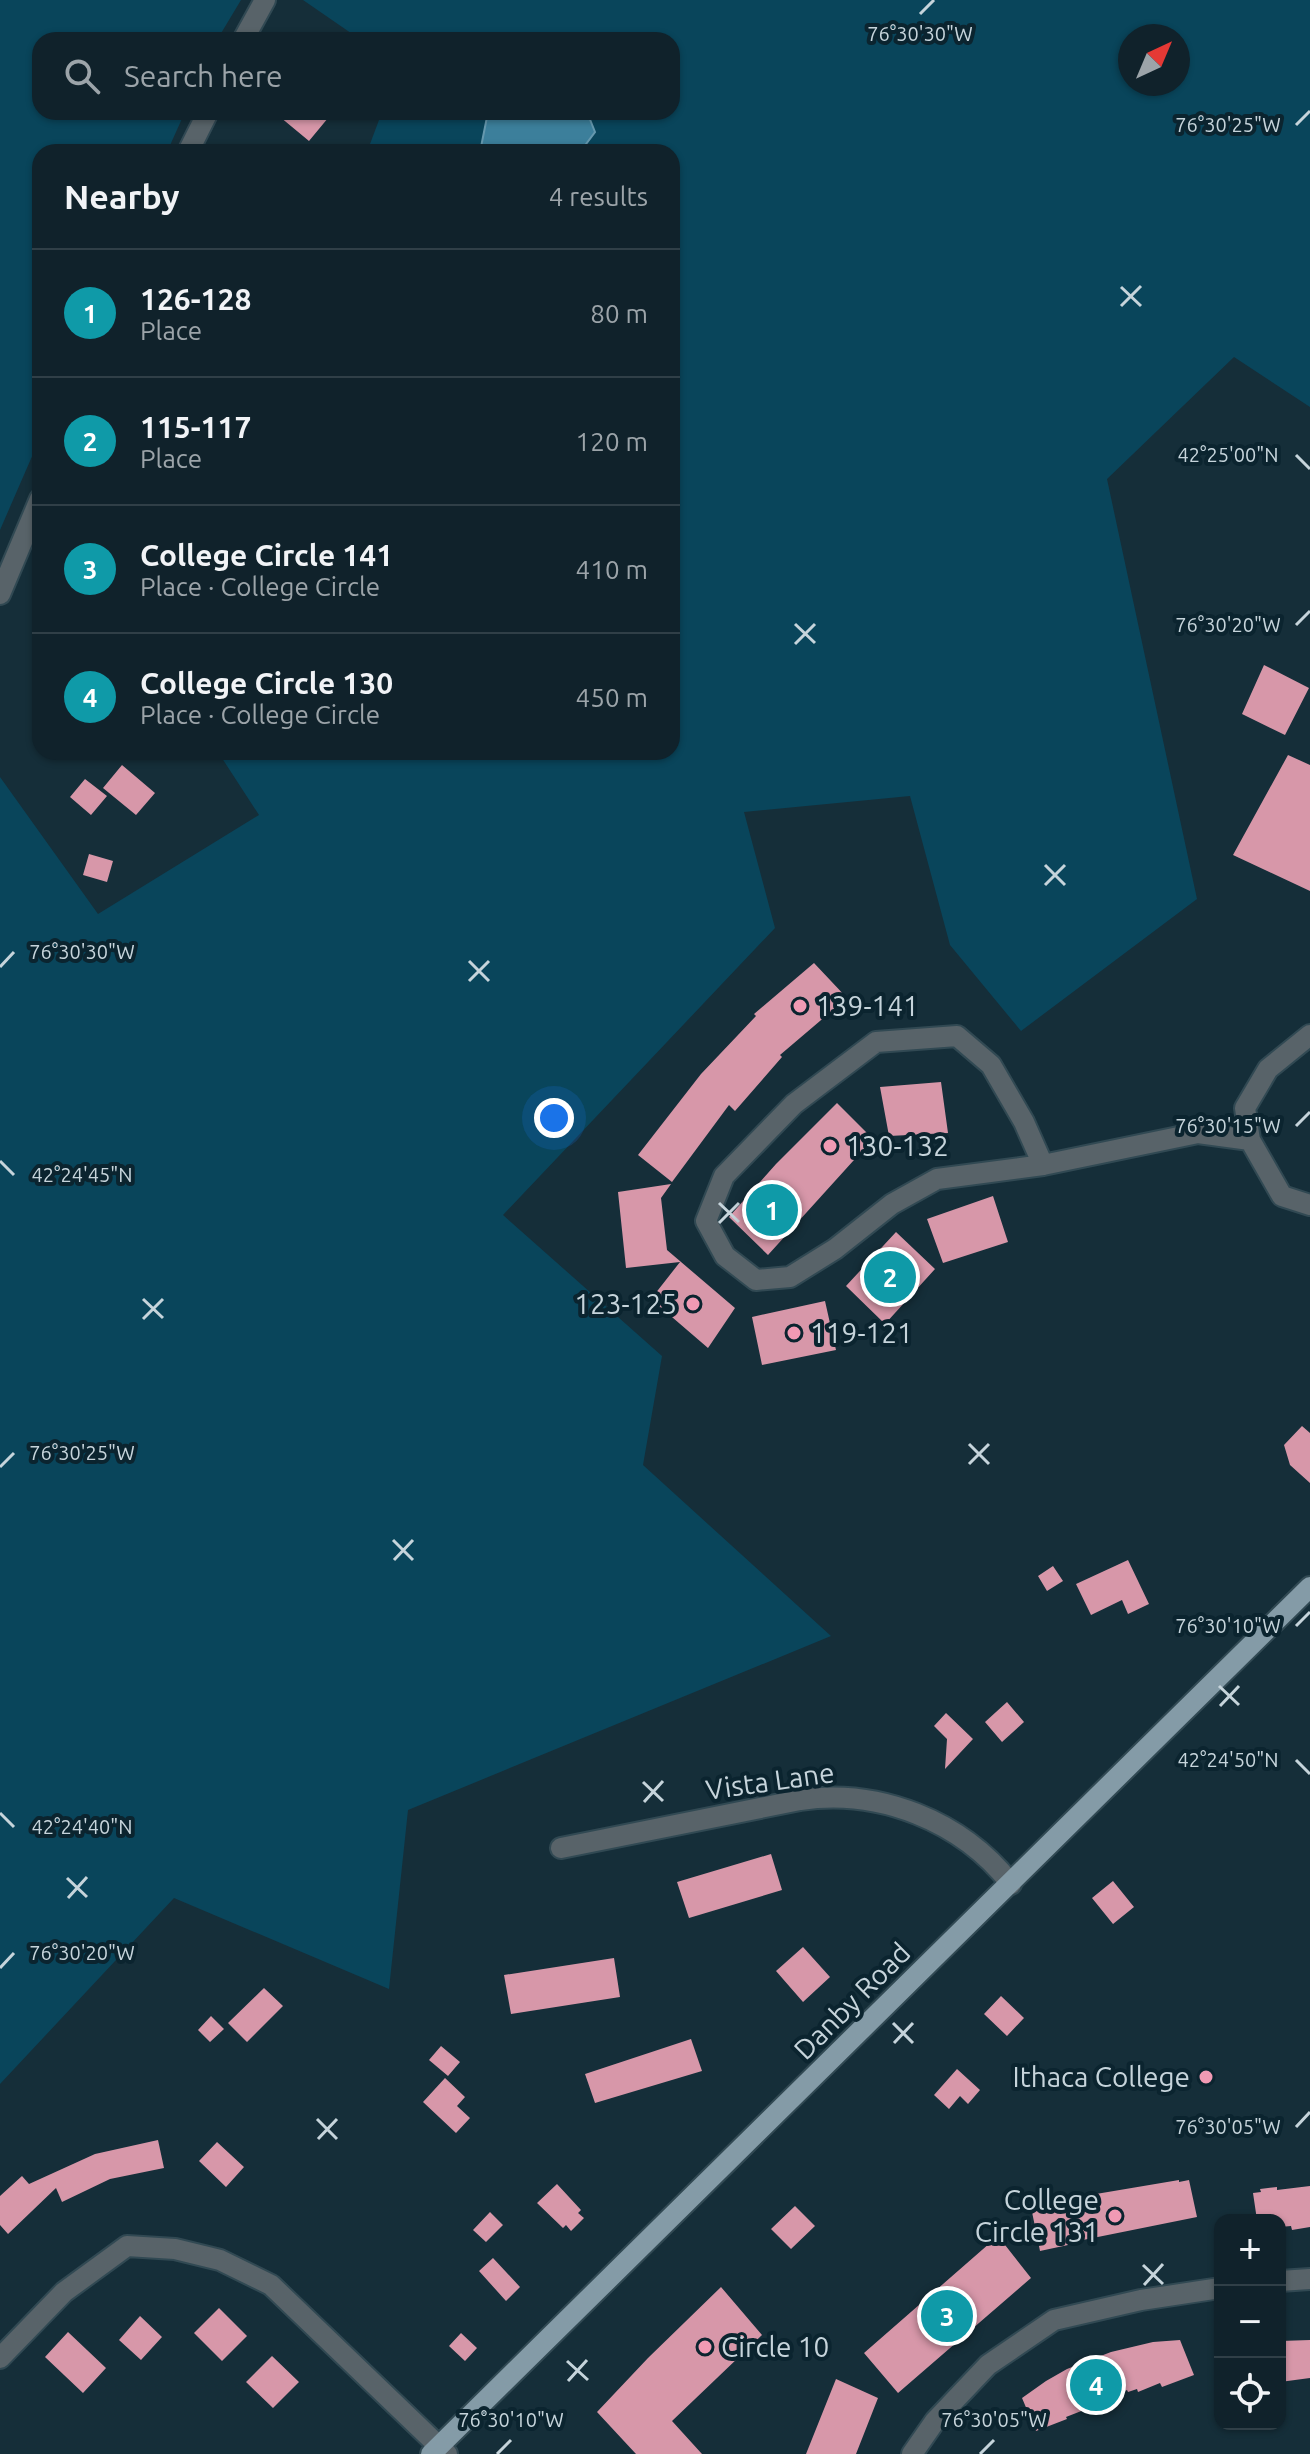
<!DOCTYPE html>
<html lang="en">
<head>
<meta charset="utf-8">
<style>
	:root { --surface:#10222b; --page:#192a33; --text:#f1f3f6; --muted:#9ca4a9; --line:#303f47; --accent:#f19ab4 }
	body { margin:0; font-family:Ubuntu,sans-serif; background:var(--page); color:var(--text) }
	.controls { position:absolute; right:24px; bottom:24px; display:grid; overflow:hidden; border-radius:16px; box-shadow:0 2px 6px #0004 }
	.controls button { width:72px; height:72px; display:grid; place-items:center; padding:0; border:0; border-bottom:2px solid var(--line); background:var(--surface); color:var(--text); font:40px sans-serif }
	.compass { position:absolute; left:1118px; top:24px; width:72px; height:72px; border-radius:50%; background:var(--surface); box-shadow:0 2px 6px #0004; rotate:44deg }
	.you { position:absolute; left:554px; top:1118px; width:28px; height:28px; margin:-20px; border:6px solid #fff; border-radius:50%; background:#1a73e8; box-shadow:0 0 0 12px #1a73e833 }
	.badge { display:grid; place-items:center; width:52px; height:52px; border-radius:50%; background:var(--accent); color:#fff; font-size:26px; font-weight:700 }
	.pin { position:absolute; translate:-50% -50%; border:4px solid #fff; box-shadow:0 2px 8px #0006 }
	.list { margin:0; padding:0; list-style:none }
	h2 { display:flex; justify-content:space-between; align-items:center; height:104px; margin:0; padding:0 32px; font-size:34px }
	h2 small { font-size:26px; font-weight:400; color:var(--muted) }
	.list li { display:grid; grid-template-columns:52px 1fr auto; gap:24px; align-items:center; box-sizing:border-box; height:128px; padding:0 32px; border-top:2px solid var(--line) }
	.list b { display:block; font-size:30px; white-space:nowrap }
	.list p { margin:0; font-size:26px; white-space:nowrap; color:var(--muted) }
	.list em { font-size:26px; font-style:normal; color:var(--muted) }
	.icon { flex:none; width:44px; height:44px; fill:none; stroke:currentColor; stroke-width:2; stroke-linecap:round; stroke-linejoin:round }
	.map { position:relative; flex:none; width:1310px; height:2454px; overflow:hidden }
	.search { position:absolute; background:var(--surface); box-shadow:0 2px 6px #0004; left:32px; top:32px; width:648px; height:88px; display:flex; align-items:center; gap:20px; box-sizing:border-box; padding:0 28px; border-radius:24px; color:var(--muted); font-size:30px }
	.panel { position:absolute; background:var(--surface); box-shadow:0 2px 6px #0004; left:32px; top:144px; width:648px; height:616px; border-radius:24px }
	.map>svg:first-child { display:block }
</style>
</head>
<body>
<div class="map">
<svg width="1310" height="2454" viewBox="0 0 1310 2454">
	<rect width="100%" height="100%" fill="#152e39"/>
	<path fill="#09455b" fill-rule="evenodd" d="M0,0H241L217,40H40V112H185L167,152H40V438L0,530Z
		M303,0H1310V407L1234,357L1107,479L1197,899L1021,1031L950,945L910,796L744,812L775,928L503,1215L662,1356L643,1465L831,1636L408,1810L389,1989L174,1898L0,2084V777L98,914L259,815L218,752H672V152H367L382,112H672V40H361ZM1130,36H1178V84H1130Z"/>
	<path fill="#3c7f9b" stroke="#6598ae" stroke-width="2" d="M488,112H587L595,132L580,152H480Z"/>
	<path fill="#d797a9" d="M274,112H333L309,141Z
		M1264,665L1309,688L1285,735L1242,714Z
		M1288,755L1310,765V891L1233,855Z
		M122,765L155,793L136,815L103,788Z
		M85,779L107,796L91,815L70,797Z
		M89,854L113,861L107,882L83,875Z
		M814,963L847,998L780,1055L782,1057L735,1111L729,1105L672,1182L638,1155L701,1074L756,1016L754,1014Z
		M941,1082L948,1133L889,1136L880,1087Z
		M837,1103L873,1139L768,1255L729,1217L776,1164Z
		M671,1184L661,1198L667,1250L735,1308L708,1348L651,1299L680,1262L626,1268L618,1192Z
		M993,1196L1008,1242L943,1263L927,1219Z
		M896,1232L935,1269L885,1324L846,1286Z
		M825,1301L836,1350L762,1365L752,1317Z
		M1302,1426L1310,1433V1483L1290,1465L1284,1445Z
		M1128,1560L1149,1604L1128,1614L1122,1600L1091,1615L1076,1584Z
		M1053,1566L1063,1581L1047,1591L1038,1576Z
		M1007,1702L1024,1722L1002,1742L985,1722Z
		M946,1713L973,1739L945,1769L947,1739L934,1726Z
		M771,1854L782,1890L689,1918L677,1882Z
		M1113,1881L1134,1907L1113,1924L1092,1898Z
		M803,1947L830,1977L803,2002L776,1971Z
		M614,1958L620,1997L511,2014L504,1975Z
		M264,1988L283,2006L247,2042L228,2023Z
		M1001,1996L1024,2018L1007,2036L984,2014Z
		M211,2016L224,2029L210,2042L198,2030Z
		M691,2039L702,2071L595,2103L585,2074Z
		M441,2046L460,2062L448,2076L429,2060Z
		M957,2069L980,2090L968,2104L960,2096L949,2109L934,2095Z
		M445,2078L465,2097L457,2106L470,2118L456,2133L423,2102Z
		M158,2140L164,2168L110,2179L62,2202L56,2188L8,2234L0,2225V2196L22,2176L29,2184L95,2154Z
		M217,2142L244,2167L226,2187L199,2161Z
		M1179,2180V2182L1189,2180L1197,2217L1068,2243V2245L1040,2251L1032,2212L1041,2210L1040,2208L1087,2199L1097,2196L1096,2194Z
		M557,2184L581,2210L578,2213L584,2218L571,2231L566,2225L563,2228L537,2203Z
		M1310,2186V2227L1292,2230L1291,2226L1280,2227V2220H1257L1253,2193L1261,2192L1260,2189L1277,2187V2190Z
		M795,2206L815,2226L791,2249L771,2229Z
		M490,2212L503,2225L486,2242L473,2230Z
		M998,2236L1031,2278L898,2393L864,2353Z
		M493,2258L520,2287L506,2301L479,2271Z
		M721,2287L762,2335L672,2421L702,2454H636L597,2412L648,2358Z
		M219,2308L247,2336L222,2361L194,2333Z
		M140,2316L162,2337L141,2360L119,2340Z
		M68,2332L106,2368L83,2393L45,2357Z
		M461,2333L477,2348L465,2361L449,2346Z
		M1180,2340L1194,2375L1162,2387L1160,2383L1138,2392L1137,2389L1128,2392L1127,2390L1088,2406L1089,2408L1066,2417L1067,2419L1036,2431L1022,2398L1046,2381L1067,2369L1111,2352L1153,2342Z
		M1310,2340V2378L1280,2382V2341Z
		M272,2356L299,2382L273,2408L246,2382Z
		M836,2379L878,2398L856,2454H806Z"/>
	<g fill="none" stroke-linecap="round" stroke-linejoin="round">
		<defs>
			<path id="minor" d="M243,40L265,0
				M188,152L208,112
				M0,594L40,499
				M1310,1035L1268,1069L1245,1108L1250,1140L1282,1196L1310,1205
				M1043,1165L1024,1122L991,1065L957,1036L876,1042L794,1104L724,1176L706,1221L725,1256L756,1280L790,1277L835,1249L892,1204L937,1179L1043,1165L1198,1133L1250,1140
				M561,1848L800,1800C879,1788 962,1821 1011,1884
				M1280,2281L1310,2279
				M0,2358L64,2292L127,2246L175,2249L220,2260L271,2285L447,2454
				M912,2454L935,2421L988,2365L1054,2320L1141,2300L1220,2288"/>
			<path id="major" d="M431,2454L1310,1587"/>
		</defs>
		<use href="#minor" stroke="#314953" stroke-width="24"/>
		<use href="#major" stroke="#314953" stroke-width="24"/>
		<use href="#minor" stroke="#586369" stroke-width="20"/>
		<use href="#major" stroke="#849ba7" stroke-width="20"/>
	</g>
	<path fill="none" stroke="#c6d4db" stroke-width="3" d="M920,14L934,0M1296,125L1310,111M1121,287L1141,306M1121,306L1141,286M1296,455L1310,469M795,624L815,643M1296,625L1310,611M795,644L815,624M1045,865L1065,885M1045,885L1065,865M469,961L489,981M0,967L14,952M469,981L489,961M1296,1126L1310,1112M0,1161L14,1175M719,1203L739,1222M719,1223L739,1203M143,1299L163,1318M143,1319L163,1299M969,1444L989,1464M969,1464L989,1444M0,1467L14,1453M393,1540L413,1560M394,1560L413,1540M1296,1626L1310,1612M1219,1686L1239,1705M1220,1706L1239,1686M1296,1760L1310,1774M643,1782L663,1801M644,1802L663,1781M0,1813L14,1827M67,1878L87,1897M68,1898L87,1877M0,1968L14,1953M893,2023L913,2043M894,2043L913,2023M317,2119L337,2139M1296,2127L1310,2112M318,2139L337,2119M1143,2265L1163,2284M1144,2285L1163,2264M567,2361L588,2380M568,2381L587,2360M497,2454L511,2440M980,2454L994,2440"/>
	<g fill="#f19ab4" stroke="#0b242f" stroke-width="3">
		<circle cx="800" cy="1006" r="8"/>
		<circle cx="830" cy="1146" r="8"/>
		<circle cx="693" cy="1304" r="8"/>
		<circle cx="794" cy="1333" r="8"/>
		<circle cx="1206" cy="2077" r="8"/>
		<circle cx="1115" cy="2216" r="8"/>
		<circle cx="705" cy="2347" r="8"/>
	</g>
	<g text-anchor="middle" stroke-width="8" stroke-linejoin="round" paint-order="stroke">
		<g font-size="28" fill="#c6d4db" stroke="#0b242f" text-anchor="start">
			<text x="816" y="1016">139-141</text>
			<text x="846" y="1156">130-132</text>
			<text x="677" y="1314" text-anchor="end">123-125</text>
			<text x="810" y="1343">119-121</text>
			<text x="1190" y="2087" text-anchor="end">Ithaca College</text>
			<text x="1099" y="2210" text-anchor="end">College<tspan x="1099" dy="32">Circle 131</tspan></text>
			<text x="721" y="2357">Circle 10</text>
		</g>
		<g font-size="28" fill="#c6d4db" stroke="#0b242f">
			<text transform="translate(770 1781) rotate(-8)" y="10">Vista Lane</text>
			<text transform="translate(852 2001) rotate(-45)" y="10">Danby Road</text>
		</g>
	</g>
	<g font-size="20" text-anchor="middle" fill="#c6d4db" stroke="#0b242f" stroke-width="8" stroke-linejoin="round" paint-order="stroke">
		<text x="920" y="41">76°30'30"W</text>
		<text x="1228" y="132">76°30'25"W</text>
		<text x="1228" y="462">42°25'00"N</text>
		<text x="1228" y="632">76°30'20"W</text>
		<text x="82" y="959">76°30'30"W</text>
		<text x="1228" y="1133">76°30'15"W</text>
		<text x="82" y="1182">42°24'45"N</text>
		<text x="82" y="1460">76°30'25"W</text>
		<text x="1228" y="1633">76°30'10"W</text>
		<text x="1228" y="1767">42°24'50"N</text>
		<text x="82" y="1834">42°24'40"N</text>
		<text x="82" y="1960">76°30'20"W</text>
		<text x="1228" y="2134">76°30'05"W</text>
		<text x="511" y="2427">76°30'10"W</text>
		<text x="994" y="2427">76°30'05"W</text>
	</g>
</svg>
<div class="controls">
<button>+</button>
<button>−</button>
<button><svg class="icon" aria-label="locate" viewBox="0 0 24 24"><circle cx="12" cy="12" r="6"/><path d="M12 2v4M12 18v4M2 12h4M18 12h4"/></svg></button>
</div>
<svg class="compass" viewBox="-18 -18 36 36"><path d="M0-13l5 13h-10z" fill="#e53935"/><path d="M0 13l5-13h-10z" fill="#9ca4a9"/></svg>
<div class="you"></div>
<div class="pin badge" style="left:772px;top:1210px;background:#0f9aa8">1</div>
<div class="pin badge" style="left:890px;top:1277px;background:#0f9aa8">2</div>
<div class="pin badge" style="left:947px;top:2316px;background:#0f9aa8">3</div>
<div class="pin badge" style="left:1096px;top:2385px;background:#0f9aa8">4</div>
<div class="search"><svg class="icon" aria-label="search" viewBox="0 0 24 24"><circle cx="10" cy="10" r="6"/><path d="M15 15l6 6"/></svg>Search here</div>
<section class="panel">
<h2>Nearby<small>4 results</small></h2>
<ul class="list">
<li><span class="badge" style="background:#0f9aa8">1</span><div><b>126-128</b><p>Place</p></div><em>80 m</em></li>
<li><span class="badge" style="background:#0f9aa8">2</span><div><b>115-117</b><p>Place</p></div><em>120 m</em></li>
<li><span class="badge" style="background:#0f9aa8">3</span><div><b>College Circle 141</b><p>Place · College Circle</p></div><em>410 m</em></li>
<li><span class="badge" style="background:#0f9aa8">4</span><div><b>College Circle 130</b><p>Place · College Circle</p></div><em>450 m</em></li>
</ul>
</section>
</div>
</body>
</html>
